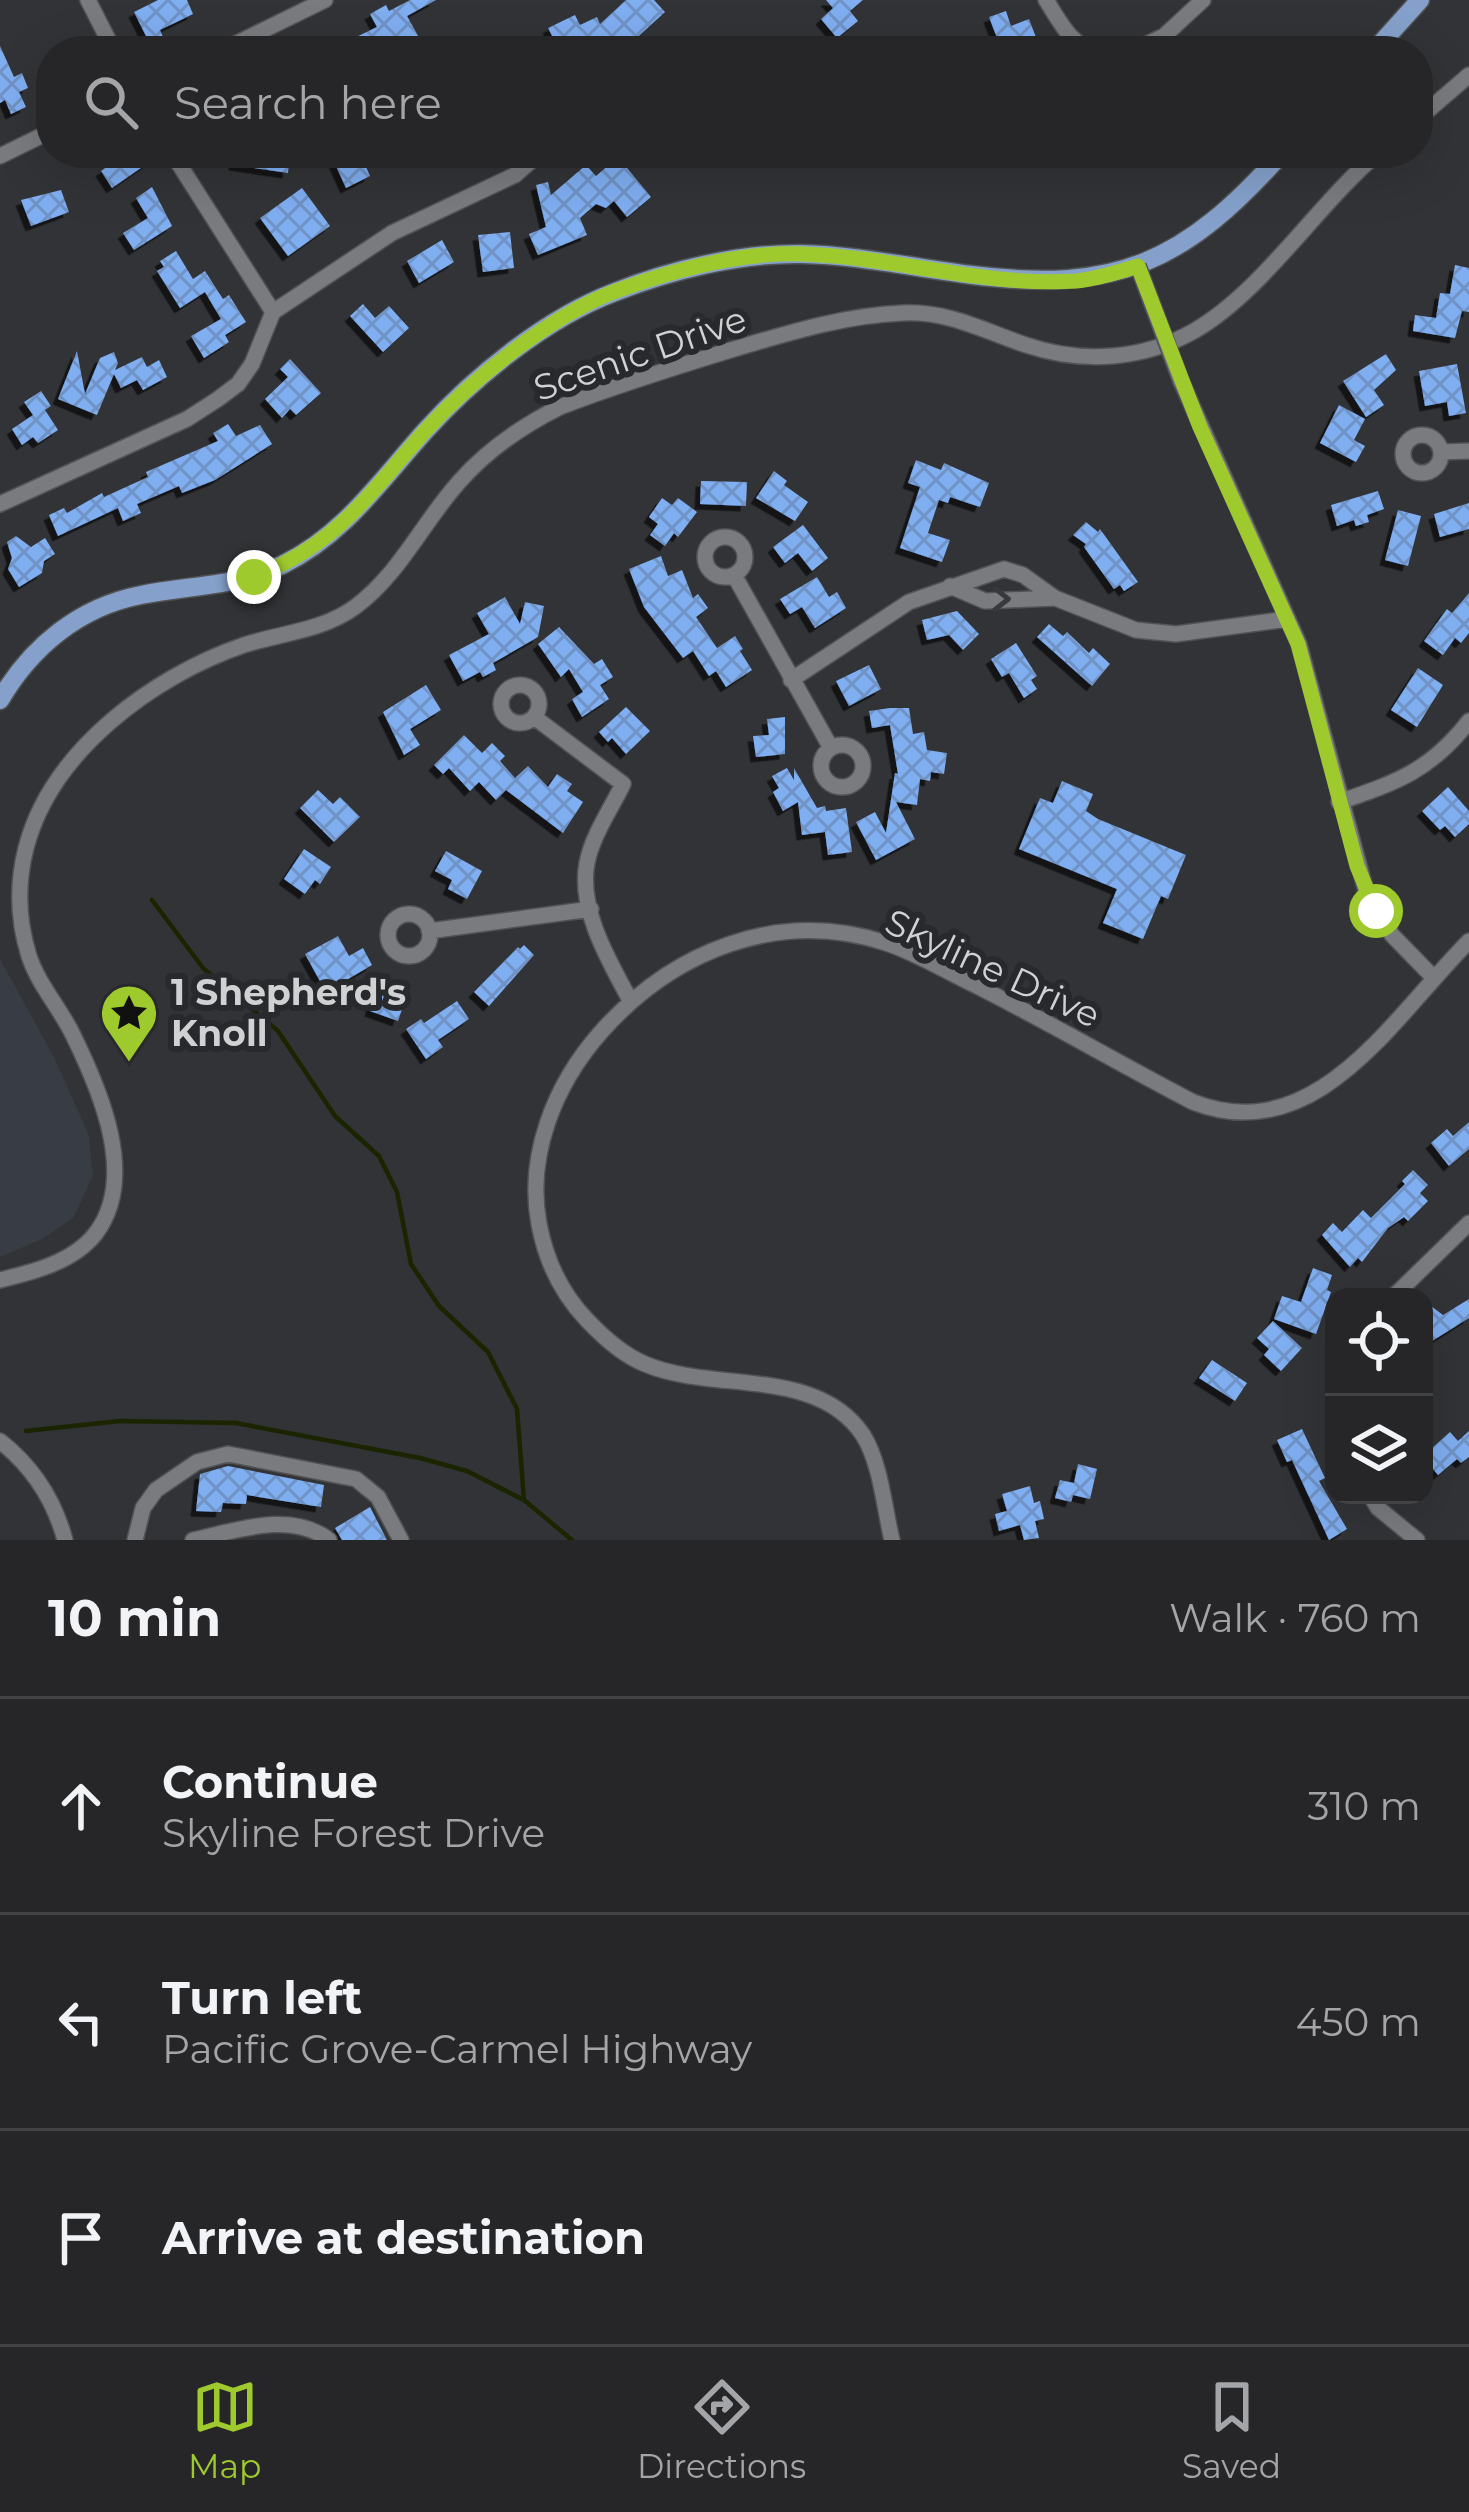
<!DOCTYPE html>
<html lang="en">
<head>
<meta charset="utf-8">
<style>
	:root { --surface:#262628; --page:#323234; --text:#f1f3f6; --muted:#a4a5a8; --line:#424345; --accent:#9fca2d }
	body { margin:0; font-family:Montserrat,sans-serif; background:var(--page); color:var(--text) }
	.controls { position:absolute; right:36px; bottom:36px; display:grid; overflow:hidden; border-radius:24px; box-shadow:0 12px 48px #0002 }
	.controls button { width:108px; height:108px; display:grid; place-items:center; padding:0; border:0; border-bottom:3px solid var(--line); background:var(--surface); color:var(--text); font:60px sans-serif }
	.stop { position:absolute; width:36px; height:36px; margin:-27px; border:9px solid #9fca2d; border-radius:50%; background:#fff }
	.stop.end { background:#9fca2d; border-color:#fff; box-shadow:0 3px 12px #0008 }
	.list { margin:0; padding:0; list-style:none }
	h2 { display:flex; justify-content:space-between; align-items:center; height:156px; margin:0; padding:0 48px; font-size:51px }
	h2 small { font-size:39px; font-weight:400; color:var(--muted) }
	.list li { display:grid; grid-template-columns:78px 1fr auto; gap:36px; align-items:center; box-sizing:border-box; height:216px; padding:0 48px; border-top:3px solid var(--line) }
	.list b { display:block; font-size:45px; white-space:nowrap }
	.list p { margin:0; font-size:39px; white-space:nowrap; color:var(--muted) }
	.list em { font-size:39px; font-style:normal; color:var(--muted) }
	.icon { flex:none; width:66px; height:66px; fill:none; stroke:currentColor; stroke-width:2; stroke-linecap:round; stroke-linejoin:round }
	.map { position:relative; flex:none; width:1469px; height:1540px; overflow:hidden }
	.search { position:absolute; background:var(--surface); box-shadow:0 12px 48px #0002; left:36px; right:36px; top:36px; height:132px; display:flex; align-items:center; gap:30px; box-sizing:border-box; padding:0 42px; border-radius:48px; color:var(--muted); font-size:45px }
	.sheet { height:804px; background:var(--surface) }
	nav { display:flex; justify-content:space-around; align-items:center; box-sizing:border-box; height:168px; border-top:3px solid var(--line); background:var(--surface); font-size:33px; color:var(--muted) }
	nav a { display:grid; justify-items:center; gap:6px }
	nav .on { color:var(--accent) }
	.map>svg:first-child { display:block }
</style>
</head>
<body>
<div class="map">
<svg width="1469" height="1540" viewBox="0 0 1469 1540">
	<defs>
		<pattern id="building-cross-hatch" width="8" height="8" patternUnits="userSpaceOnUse" patternTransform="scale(3)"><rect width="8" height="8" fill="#7faef1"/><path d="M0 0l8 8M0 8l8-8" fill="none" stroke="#6f92c4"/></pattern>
		<filter id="shadow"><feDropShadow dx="-5.5" dy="5.5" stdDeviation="0" flood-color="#0009"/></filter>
	</defs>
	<rect width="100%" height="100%" fill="#323336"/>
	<path fill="#383d45" d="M0,959L55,1059L89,1136L93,1176L73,1218L42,1239L0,1257Z"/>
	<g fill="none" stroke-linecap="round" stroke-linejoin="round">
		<path stroke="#1a2500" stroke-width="4.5" d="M152,900L203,968L278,1031L335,1116L379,1156L397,1192L411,1264L439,1306L488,1352L517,1409L524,1500
			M26,1431L120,1421L236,1423L420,1458L467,1471L524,1500L572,1540"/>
	</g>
	<path fill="url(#building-cross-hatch)" filter="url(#shadow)" d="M158,0H187L193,14L160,30L163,37L150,44L134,12Z
		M410,0H436L407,16L421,41L403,51H327L377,27L370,14L386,5L389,11Z
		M626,0H654L665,12L630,44L625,39L602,51H560L548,28L575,15L580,25L597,17L600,24Z
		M826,0H863L850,11L858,21L837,38L821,19L833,8Z
		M1006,11L1011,26L1029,19L1037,40L1002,51L989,17Z
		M0,46L14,77L22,73L28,88L19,92L26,107L11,114L5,100L0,103Z
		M113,153H141L148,163L112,188L101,171L118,159Z
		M236,153L290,156L288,173L234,165Z
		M330,153H360L370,176L346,188Z
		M618,157L651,197L627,217L614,201L606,208L596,204L580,218L587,235L538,255L529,234L546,227L536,185L548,182L551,195L586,165L596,176Z
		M152,187L172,226L134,250L123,233L148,218L136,198Z
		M302,188L330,226L288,256L260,218Z
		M61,190L69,212L31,226L21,200Z
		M510,232L514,268L483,272L478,235Z
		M442,240L454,262L419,283L407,261Z
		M176,251L193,279L205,271L223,299L229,295L246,322L225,335L229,342L204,358L191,336L221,319L205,292L180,308L157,271L164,267L160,261Z
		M1455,265L1469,268V312L1462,311L1455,338L1413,331L1415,315L1436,318L1440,293L1450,294Z
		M363,304L375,318L389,306L409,328L383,352L350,316Z
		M77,351L85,394L100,358L114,352L118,363L115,370L142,357L147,367L159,360L167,377L143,390L137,380L121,388L114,374L97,415L58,399Z
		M1386,354L1396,370L1374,390L1384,405L1366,417L1343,381Z
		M290,359L321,393L296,415L290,409L282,418L265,399L288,377L280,369Z
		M1457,364L1466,413L1449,416L1447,402L1425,406L1419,371Z
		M41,391L51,406L45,410L58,430L38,443L33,437L22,445L12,429L33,415L24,402Z
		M1339,405L1365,419L1354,440L1365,446L1356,462L1320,443Z
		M228,424L236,436L260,425L272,444L215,480L182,493L179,486L137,504L141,513L123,521L118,508L58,536L49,515L64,508L67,513L102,493L104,497L148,477L146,472L218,441L213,433Z
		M916,460L941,470L944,463L989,483L980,507L950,497L948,503L939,500L928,533L950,540L942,562L900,548L920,487L908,483Z
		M774,471L787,481L784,485L808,502L795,521L756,498Z
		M701,481L747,482L746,506L700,504Z
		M1378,491L1384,509L1367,515L1369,522L1356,526L1354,520L1337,526L1331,505Z
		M662,498L672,505L678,498L697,512L678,537L674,533L665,546L650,535L658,524L649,517Z
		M1469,503V529L1440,537L1434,514Z
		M1398,510L1421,516L1408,566L1385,560Z
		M1086,522L1098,532L1100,529L1138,582L1124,591L1120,585L1114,589L1084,547L1086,544L1073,535Z
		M803,525L828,558L812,571L798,553L785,563L773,547Z
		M16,536L31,547L45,538L55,554L44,561L42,573L19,587L8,569L12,558L7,542Z
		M661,556L668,576L682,570L693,598L698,594L708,608L696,617L717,648L735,636L743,649L740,651L752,670L726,687L716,671L709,676L693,651L683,658L644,607L629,569Z
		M817,577L829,597L837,592L846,608L815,628L802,607L790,614L780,599Z
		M1469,593V633L1461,643L1455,638L1443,655L1424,641L1447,609L1452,613Z
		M505,597L520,624L525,602L544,606L538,637L493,663L496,670L483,677L480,672L463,681L449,655L489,634L477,613Z
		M957,611L979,634L963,650L949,635L927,640L922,620Z
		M1049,624L1063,636L1067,632L1089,653L1093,648L1110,664L1092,686L1037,637Z
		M559,627L594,664L602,659L613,677L600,685L609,699L582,717L572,699L583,692L569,669L561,677L538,644Z
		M1016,643L1037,676L1031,680L1037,689L1024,698L1009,673L1002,677L991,659Z
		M869,665L881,689L849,706L836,681Z
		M1418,668L1443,685L1417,727L1391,710Z
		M426,685L441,710L410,729L420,745L404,755L383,712Z
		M626,707L650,731L626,754L612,738L608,742L599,732Z
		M890,708H909L913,734L924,732L927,750L947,753L944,774L931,772L930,781L920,779L917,805L896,802L915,839L876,860L856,822L875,812L886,833L895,773L898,774L890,725L872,728L869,711Z
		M785,717V754L756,757L753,736L769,735L767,719Z
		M464,735L482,753L492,743L505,756L500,761L515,778L528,766L548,787L557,774L572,784L567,791L583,802L563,833L506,790L496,800L479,782L470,791L449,768L443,774L434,765Z
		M787,768L794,780V768L817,808L825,806L826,811L846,808L852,852L828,855L825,832L802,835L798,802L783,811L773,792L779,788L772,776Z
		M1062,781L1093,794L1086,811L1098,819L1186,855L1168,899L1161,896L1143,939L1103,923L1117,889L1019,849L1040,798L1053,803Z
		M1448,787L1469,811V824L1455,837L1445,826L1440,830L1422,811Z
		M318,790L333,804L340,797L360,817L334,842L300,808Z
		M304,849L331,867L320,884L315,880L305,894L284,879Z
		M446,851L482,871L467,899L448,889L452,880L435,871Z
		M338,936L349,956L363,948L372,965L326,992L305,954Z
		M524,945L534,955L489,1006L474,992L518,947L520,949Z
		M374,978L390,984L388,992L406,998L398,1021L370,1011L374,998L367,996Z
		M457,1001L469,1019L438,1040L443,1047L426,1059L406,1029L421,1019L424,1023Z
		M1469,1122V1149L1449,1166L1431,1143L1447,1129L1453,1136Z
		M1413,1170L1428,1185L1420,1193L1428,1201L1408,1221L1404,1217L1388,1228L1362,1262L1358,1258L1350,1267L1322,1235L1333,1223L1342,1232L1363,1210L1371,1218L1405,1184L1402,1181Z
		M1313,1268L1332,1275L1327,1290L1331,1292L1316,1334L1274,1319L1282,1296L1301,1302Z
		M1469,1299V1318L1424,1346V1316L1431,1306L1443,1315Z
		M1273,1321L1302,1348L1281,1371L1264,1355L1269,1349L1257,1338Z
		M1212,1360L1247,1383L1235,1401L1199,1378Z
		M1302,1429L1325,1478L1319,1481L1347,1529L1329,1540L1292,1460L1287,1462L1277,1440Z
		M1469,1431V1457L1461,1463L1457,1459L1438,1475L1424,1458V1439L1432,1448L1450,1432L1458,1441Z
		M1078,1464L1097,1469L1090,1499L1073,1495L1071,1502L1055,1498L1060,1480L1074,1483Z
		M228,1466L324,1485L321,1507L247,1495L246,1504L223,1503L221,1512L196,1511L200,1474Z
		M1030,1486L1034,1503L1040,1501L1044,1519L1035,1521L1039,1538L1024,1540L1020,1525L999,1531L995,1514L1007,1511L1002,1494Z
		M370,1507L387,1540H342L335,1528Z"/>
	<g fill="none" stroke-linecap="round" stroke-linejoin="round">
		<defs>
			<path id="minor" d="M88,0L114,51
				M1046,0C1059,20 1070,45 1095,51
				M221,51L325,0
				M1132,51L1164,36L1203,0
				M1418,119L1469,75
				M172,153L273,312
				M0,156L51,131
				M1181,381L1299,644L1366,891L1392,935L1433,977
				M1403 454a19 19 0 1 1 38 0a19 19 0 1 1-38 0Z
				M1441,452L1469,451
				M0,504L187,419L218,399L238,384L252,364L273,312L392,233L515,175L540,153
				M705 557a20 20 0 1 1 40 0a20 20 0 1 1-40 0Z
				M734,575L831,748
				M950,586L985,601L1055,598
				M791,680L909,602L1004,569L1023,575L1055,598L1136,630L1176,634L1288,619
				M501 704a19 19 0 1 1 38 0a19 19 0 1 1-38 0Z
				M534,717L623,784C611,809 592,836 587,863C578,909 609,961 630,1000
				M821 766a21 21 0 1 1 42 0a21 21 0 1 1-42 0Z
				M1339,802C1397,782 1430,771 1469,721
				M388 935a21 21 0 1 1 42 0a21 21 0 1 1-42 0Z
				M429,931L591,909
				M0,1280C33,1272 74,1262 96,1233C138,1177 100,1090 73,1035C60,1008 38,984 29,956C18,921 17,883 26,848C51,751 153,676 244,645C281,633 322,631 355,607C399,575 423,522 459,482C487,450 522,426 560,407C617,385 675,367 734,349C788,333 846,315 903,313C949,311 984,331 1026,345C1082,364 1143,360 1194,331C1262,292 1316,206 1378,153
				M1393,1297L1469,1223
				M0,1441C33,1467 54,1499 65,1540
				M1370,1495L1378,1508L1417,1540
				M135,1540L143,1508L156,1490L197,1462L228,1454L356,1479L378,1497L401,1540
				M193,1540C235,1531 291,1510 329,1540
				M892,1540C884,1507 881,1464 863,1435C817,1366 713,1393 645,1364C623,1355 603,1337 587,1320C561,1293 546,1261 539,1224C526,1155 555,1084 601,1032C673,951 778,908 886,943C917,953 947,972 977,986C1050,1023 1120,1064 1193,1102C1316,1150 1393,1017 1469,941"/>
			<path id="major" d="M1374,51L1420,0
				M0,700C31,647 79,607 141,595C190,585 235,587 282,565C344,535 380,481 426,430C474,377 546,318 615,292C671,270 740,253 801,254C858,255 915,268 972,275C1118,293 1185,262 1282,153"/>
		</defs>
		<use href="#minor" stroke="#515254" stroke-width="18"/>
		<use href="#major" stroke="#515254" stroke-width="21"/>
		<use href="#minor" stroke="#797b7e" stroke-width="15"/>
		<use href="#major" stroke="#85a1cb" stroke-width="18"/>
		<defs>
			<path id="minor-bridge" d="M1138,266L1181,381"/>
		</defs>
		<use href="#minor-bridge" stroke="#515254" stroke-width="18" stroke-linecap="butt"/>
		<use href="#minor-bridge" stroke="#797b7e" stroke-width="15"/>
	</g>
	<defs><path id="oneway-chevron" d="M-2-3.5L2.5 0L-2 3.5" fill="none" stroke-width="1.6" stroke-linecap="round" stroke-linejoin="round" transform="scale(3)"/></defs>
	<use stroke="#38393c" href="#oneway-chevron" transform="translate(1001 599)"/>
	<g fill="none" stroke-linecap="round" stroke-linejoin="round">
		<path stroke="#9fca2d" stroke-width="15" d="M254,577C339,543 367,496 425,431C472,379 550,316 616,291C673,270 742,252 803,254C894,257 985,287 1076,281C1097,279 1118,272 1138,266L1200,427L1298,644L1357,866L1376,911"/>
	</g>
	<defs>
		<symbol id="sight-pin" viewBox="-11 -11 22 30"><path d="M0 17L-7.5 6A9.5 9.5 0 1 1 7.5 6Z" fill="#9fca2d" stroke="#28292c"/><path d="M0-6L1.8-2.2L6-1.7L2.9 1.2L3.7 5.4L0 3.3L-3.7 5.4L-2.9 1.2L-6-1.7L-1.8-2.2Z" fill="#111"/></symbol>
	</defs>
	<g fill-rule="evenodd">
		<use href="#sight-pin" x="96" y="980" width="66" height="90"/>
	</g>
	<g text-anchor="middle" stroke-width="12" stroke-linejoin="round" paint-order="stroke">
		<g font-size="36" fill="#d0d1d3" stroke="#28292c">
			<text transform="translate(640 353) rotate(-19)" y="13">Scenic Drive</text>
			<text transform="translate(993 968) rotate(25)" y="13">Skyline Drive</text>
		</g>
		<g font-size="36" font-weight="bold" fill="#d0d1d3" stroke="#28292c" text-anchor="start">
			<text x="171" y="1005">1 Shepherd's<tspan x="171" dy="41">Knoll</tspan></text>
		</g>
	</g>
</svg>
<div class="controls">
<button><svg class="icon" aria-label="locate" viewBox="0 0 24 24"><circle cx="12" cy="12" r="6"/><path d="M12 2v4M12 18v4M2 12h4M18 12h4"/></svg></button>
<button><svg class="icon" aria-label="layers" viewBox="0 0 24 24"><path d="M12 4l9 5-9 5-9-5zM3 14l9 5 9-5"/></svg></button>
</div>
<div class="stop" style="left:1376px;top:911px"></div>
<div class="stop end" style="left:254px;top:577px"></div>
<div class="search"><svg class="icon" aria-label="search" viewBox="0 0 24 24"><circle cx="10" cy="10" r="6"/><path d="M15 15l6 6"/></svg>Search here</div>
</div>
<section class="sheet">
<h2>10 min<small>Walk · 760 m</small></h2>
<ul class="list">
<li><svg class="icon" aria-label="ahead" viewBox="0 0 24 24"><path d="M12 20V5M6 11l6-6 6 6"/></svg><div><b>Continue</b><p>Skyline Forest Drive</p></div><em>310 m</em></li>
<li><svg class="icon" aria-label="left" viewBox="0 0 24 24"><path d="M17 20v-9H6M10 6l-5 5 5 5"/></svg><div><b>Turn left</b><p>Pacific Grove-Carmel Highway</p></div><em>450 m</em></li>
<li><svg class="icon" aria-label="arrive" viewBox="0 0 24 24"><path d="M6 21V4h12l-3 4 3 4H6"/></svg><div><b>Arrive at destination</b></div></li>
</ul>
</section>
<nav>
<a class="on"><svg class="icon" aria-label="map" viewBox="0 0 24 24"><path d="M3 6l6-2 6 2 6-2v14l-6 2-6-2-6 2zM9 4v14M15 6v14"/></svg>Map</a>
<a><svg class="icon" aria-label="directions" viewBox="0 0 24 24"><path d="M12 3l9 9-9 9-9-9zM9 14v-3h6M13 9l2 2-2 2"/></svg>Directions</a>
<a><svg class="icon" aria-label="saved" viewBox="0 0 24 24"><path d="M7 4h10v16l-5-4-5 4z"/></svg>Saved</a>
</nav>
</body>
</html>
